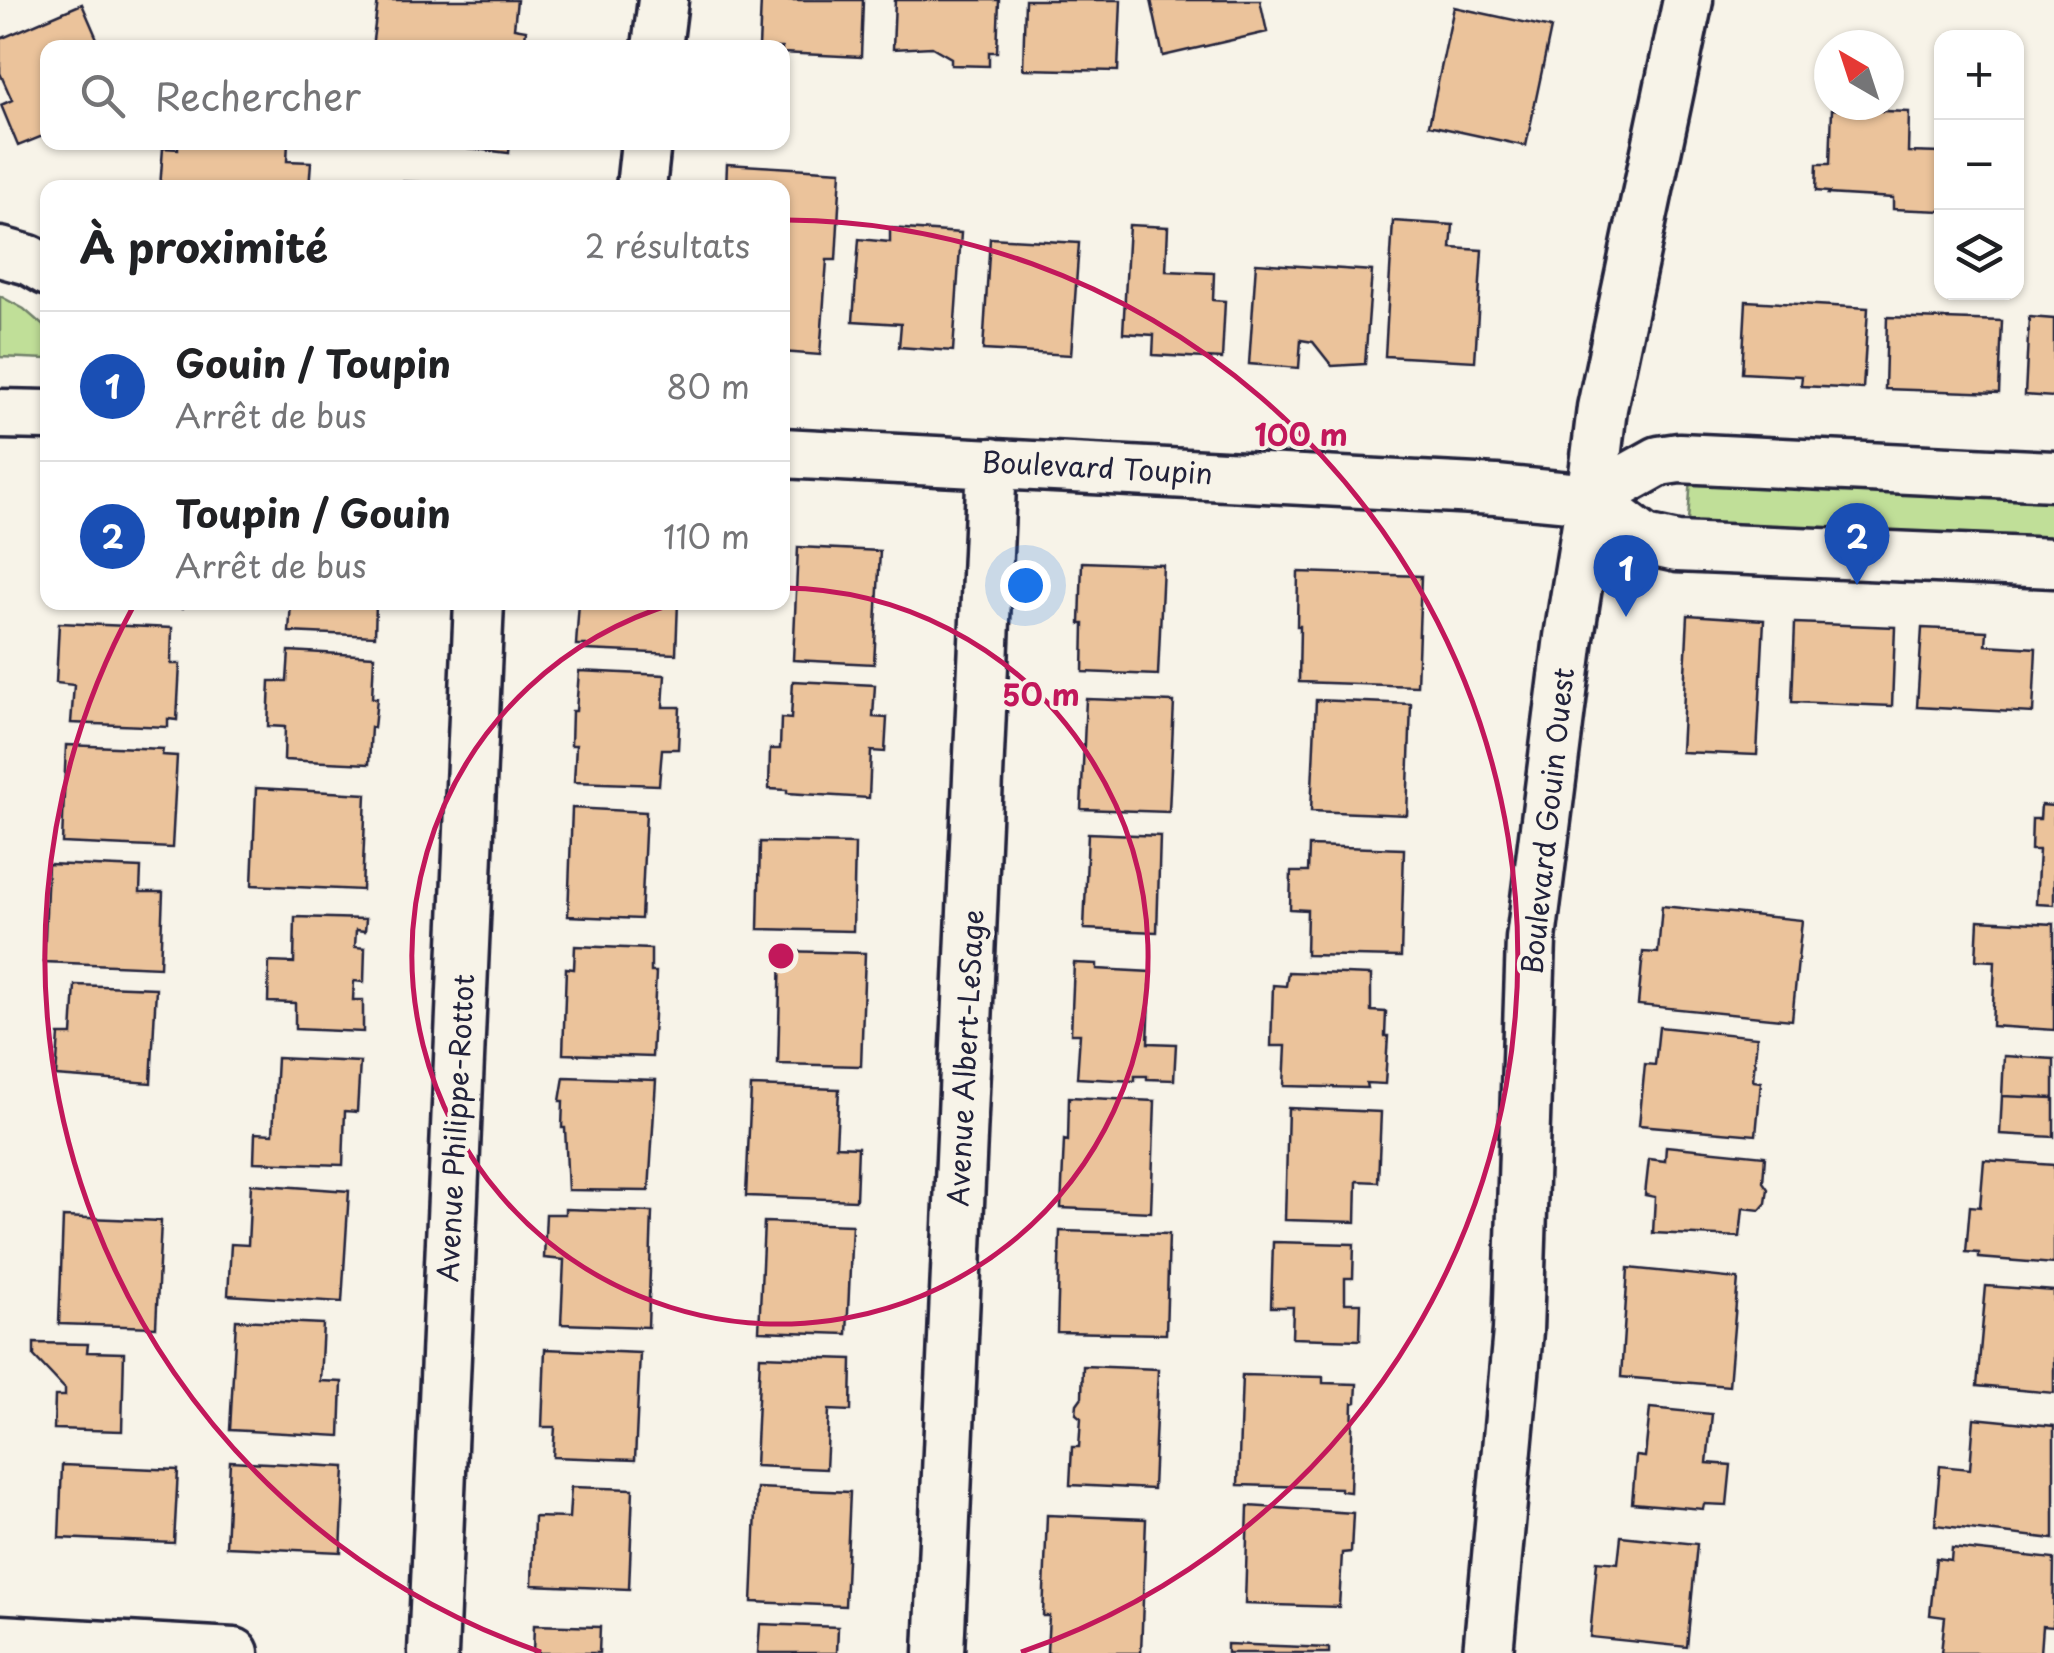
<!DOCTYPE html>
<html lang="fr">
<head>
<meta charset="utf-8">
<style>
	:root { --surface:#fff; --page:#f6f6f6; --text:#202124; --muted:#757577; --line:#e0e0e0; --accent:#0f766e }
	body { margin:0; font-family:"Playpen Sans",sans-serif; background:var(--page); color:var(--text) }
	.controls { position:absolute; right:30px; top:30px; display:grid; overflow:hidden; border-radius:20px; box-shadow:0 2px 8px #0004 }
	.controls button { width:90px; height:90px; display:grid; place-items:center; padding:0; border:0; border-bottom:2px solid var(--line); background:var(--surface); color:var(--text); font:50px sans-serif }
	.compass { position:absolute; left:1814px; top:30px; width:90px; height:90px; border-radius:50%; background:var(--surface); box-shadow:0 2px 8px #0004; rotate:321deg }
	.you { position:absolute; left:1025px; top:585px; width:35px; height:35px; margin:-25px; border:8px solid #fff; border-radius:50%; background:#1a73e8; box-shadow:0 0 0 15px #1a73e833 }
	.badge { display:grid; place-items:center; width:65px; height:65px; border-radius:50%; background:var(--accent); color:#fff; font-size:32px; font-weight:700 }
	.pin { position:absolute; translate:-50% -82px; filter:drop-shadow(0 2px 5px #0008) }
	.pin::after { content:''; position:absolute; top:52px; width:35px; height:30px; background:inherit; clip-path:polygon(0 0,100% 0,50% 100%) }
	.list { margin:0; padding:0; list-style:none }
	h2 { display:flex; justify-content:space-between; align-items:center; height:130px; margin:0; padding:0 40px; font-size:42px }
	h2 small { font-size:32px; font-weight:400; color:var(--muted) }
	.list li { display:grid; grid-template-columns:65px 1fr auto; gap:30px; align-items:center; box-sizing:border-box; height:150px; padding:0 40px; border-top:2px solid var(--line) }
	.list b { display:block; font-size:38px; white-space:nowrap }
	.list p { margin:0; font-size:32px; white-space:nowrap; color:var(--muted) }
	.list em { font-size:32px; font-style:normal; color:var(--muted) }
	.icon { flex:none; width:55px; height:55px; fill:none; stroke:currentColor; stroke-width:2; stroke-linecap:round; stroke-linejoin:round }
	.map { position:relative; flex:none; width:2054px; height:1653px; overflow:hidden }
	.search { position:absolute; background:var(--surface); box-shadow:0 2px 8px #0004; left:40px; top:40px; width:750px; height:110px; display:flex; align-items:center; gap:25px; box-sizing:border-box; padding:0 35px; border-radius:20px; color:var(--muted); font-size:38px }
	.panel { position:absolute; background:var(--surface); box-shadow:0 2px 8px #0004; left:40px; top:180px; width:750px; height:430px; border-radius:20px }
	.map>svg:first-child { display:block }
</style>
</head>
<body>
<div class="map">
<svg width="2054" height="1653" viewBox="0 0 2054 1653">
	<rect width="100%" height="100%" fill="#f7f3e8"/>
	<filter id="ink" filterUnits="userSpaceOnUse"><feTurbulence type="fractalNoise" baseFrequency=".01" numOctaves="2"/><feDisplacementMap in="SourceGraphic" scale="20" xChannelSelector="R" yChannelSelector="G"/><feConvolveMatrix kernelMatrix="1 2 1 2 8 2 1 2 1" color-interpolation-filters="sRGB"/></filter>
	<g filter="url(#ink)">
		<path fill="#c0df98" stroke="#71806a" stroke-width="2.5" d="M0,296L24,309L47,329V359L0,357Z
			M1691,476L2054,495V539L1688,522Z"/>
		<path fill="#ebc39b" stroke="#22223b" stroke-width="2.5" d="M378,0H517L514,28L526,30L524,48H424L389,43L388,48H372Z
			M761,0H863L861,57L782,53V48H759Z
			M895,0H999L997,52H989V66L951,65V58L932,47L893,49Z
			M1025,0H1121L1118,71L1023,69Z
			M1151,0H1260L1267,32L1163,56Z
			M82,4L101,48H48V134L18,146L1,105L12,100L0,73V39Z
			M1454,7L1551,28L1526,146L1429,125Z
			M1832,109L1909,112L1908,152L1942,153V211L1893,209V198L1828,194L1829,192L1816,191L1817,164H1830Z
			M178,142H288L287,161L311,162L309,188H160L163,148L178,149Z
			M418,142H510L509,153Z
			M727,164L841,171L836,260H827L820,355L782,352V188H726Z
			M384,181L476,184V188H384Z
			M1393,221L1453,225L1451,248L1482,250L1475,361L1385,356Z
			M1129,225L1168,227L1166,271L1214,273L1213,300L1225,301L1222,359L1153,355L1154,335L1123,333Z
			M890,228L961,233L953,351L899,347L901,324L853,321L859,239L890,242Z
			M990,238L1079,243L1071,355L983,350Z
			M1256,263L1372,271L1365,364L1332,366L1313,342L1301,340L1299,368L1249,364Z
			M1746,301L1868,308L1863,389L1801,386L1802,376L1742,373Z
			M1887,317L2002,321L1999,393L1885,389Z
			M2029,317L2054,319V397L2025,395Z
			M798,547L880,551L874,664L793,660Z
			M1082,562L1163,565L1158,675L1083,672L1084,624H1080Z
			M1298,572L1421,576L1417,686L1299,682L1300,626H1297Z
			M73,602H184L183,608Z
			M291,602H376L375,636L289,632Z
			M579,602H678L676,654L586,650V645H576Z
			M1688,615L1764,620L1757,755L1681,752Z
			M59,623L172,628L171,664H180L177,720L168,719V727L71,723L74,685L56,683Z
			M1795,623L1895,627L1892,706L1792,702Z
			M1922,628L1987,631L1986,645L2036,648L2033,713L1917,707Z
			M289,651L374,656L372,698H377L374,728L371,727L369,764L284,760L285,727L268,726L270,681H287Z
			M579,671L665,675L663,707H680L678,749H662L659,785L574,782L576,745H571L572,711H576Z
			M793,681L875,685L873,717L887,718L885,752L871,751L869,798L787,793V790L769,789L770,749H780L781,718L791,719Z
			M1086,699L1174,702L1169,812L1081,809Z
			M1316,700L1411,704L1407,815L1311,811Z
			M66,745L163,749L162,755L177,756L172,848L62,843Z
			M256,788L366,794L362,890L252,885Z
			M2041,805L2054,806V905L2036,904L2039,850H2031L2032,819H2040Z
			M572,808L646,812L641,919L568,916Z
			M1088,833L1160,836L1157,932L1084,929Z
			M760,842L855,844L853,931L758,929Z
			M1309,846L1404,849L1401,957L1306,955L1307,910L1290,909L1291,872H1308Z
			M48,864L141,868L140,892H163L160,967L44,962Z
			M1662,906L1802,920L1792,1020L1638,1005L1643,952L1658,953Z
			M295,917L366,919L365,931L356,930L355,947L365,948L364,982L354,981L353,1000H363V1032L295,1029V1003L268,1002L269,962L294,963Z
			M1978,920L2054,924V1030L1992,1026L1995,961L1976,960Z
			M575,946L651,949V972H656L652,1057L563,1054L566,968L574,969Z
			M781,951L865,953L861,1066L778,1064Z
			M1074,963L1097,964V969L1151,972L1148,1043L1176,1044L1174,1080L1147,1079V1076H1135V1081L1077,1078L1080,1034H1071Z
			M1288,972L1371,975V1011L1386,1012L1385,1036H1388L1385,1084L1366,1083L1367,1088L1284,1086L1286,1046H1271L1273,985L1286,986Z
			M75,985L156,988L151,1083L56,1076L59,1035H72Z
			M1659,1027L1757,1037L1753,1081L1761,1082L1756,1135L1639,1125L1645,1064L1655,1065Z
			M2004,1056L2054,1059V1098L2002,1096Z
			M277,1058L360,1062L357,1112L345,1111L343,1165L254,1162L255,1133L273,1134Z
			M564,1077L656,1080L649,1191L568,1190L565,1128H562L563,1101H560Z
			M751,1086L839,1089L836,1146L858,1147L856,1200L746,1196Z
			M2002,1096L2054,1098V1137L2000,1134Z
			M1069,1097L1155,1101L1151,1212L1061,1208L1064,1140L1068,1141Z
			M1288,1108L1381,1112L1378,1182L1357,1181L1356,1222L1285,1220Z
			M1666,1146L1765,1156L1763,1182L1768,1189L1766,1203L1760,1210L1743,1208L1740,1237L1653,1233L1655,1197L1645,1195L1649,1159L1665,1161Z
			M1984,1160L2054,1165V1264L1979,1258V1253L1966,1252L1970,1206L1980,1207Z
			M251,1184L349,1191L342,1302L228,1295L231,1244L248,1245Z
			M565,1209L652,1212L648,1327L561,1324L564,1260L544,1258L546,1214H565Z
			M63,1217L161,1221L156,1327L59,1324Z
			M764,1222L852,1225L847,1334L759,1331Z
			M1060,1231L1169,1234L1166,1334L1057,1332Z
			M1273,1242L1354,1244L1353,1278H1345V1303H1361L1360,1340L1292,1338L1293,1307H1271Z
			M1628,1268L1738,1279L1729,1386L1621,1377Z
			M1986,1286L2054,1291V1393L1977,1386Z
			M236,1320L323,1324L320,1381L342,1382L340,1436L230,1430Z
			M34,1343L88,1344L87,1352L124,1353L122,1431L54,1429L55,1396H65V1389L34,1356Z
			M545,1349L640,1353L635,1460L553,1457L555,1427H542Z
			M760,1356L852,1359L851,1411L829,1410L826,1469L755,1466Z
			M1083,1366L1158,1369L1153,1489L1070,1485L1072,1447H1079L1081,1418L1076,1414L1077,1404L1082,1397Z
			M1242,1375L1323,1377V1383L1357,1384L1356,1402L1353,1403L1350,1492L1341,1491V1488L1238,1485Z
			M1650,1408L1712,1414L1707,1463L1731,1465L1727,1505L1704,1504L1703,1509L1632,1503L1636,1456L1645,1457Z
			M1974,1418L2054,1426V1539L1935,1525L1940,1466L1970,1469Z
			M230,1461L345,1467L341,1552L226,1547Z
			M62,1465L178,1470L174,1543L59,1538Z
			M571,1487L633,1489L629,1589L532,1585L534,1517L569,1518Z
			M757,1488L850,1492L845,1606L752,1602Z
			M1248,1506L1353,1513L1351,1552L1342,1553L1339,1607L1245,1604Z
			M1047,1515L1146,1519L1141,1653H1047L1049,1616H1043Z
			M1621,1536L1697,1544L1687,1647L1590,1637L1597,1561L1618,1563Z
			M1952,1548L2054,1559L2053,1627L2042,1626L2040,1653H1941L1945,1617L1930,1615L1936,1558L1951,1560Z
			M760,1624L838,1627L837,1653H758Z
			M534,1625L600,1627L599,1653H533Z
			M1227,1644L1329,1648V1653H1227Z"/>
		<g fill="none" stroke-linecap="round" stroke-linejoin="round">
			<defs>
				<path id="minor" d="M657,48L663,0
					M641,188L646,142
					M0,252L29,260L48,271
					M0,414L48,415
					M782,453L1496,490L1591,499L1645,540L1677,547L2054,563
					M1591,499L1659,461L1679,458L2054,476
					M0,1640L234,1653
					M433,1653L479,602
					M939,1653L992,463
					M1488,1653L1518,1331L1531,939L1569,637L1591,499L1602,408L1688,0"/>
			</defs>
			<use href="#minor" stroke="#22223b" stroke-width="55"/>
			<use href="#minor" stroke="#f7f3e8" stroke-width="48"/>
		</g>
	</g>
	<g fill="none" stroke="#c2185b" stroke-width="5">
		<path d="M784 588A368 368 0 1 1 676 603"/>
		<path d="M541 1652A736 736 0 0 1 134 605M787 220A736 736 0 0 1 1021 1652"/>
	</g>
	<g text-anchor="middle" stroke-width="8" stroke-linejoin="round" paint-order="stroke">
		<g font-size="28" fill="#22223b" stroke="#f7f3e8">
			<text transform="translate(1097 468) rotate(3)" y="10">Boulevard Toupin</text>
			<text transform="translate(1548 821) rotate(-84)" y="10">Boulevard Gouin Ouest</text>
			<text transform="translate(966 1058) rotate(-87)" y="10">Avenue Albert-LeSage</text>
			<text transform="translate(456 1128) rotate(-87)" y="10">Avenue Philippe-Rottot</text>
		</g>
	</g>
	<circle cx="781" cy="956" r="15" fill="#c2185b" stroke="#f7f3e8" stroke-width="5"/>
	<g font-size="30" text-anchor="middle" font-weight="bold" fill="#c2185b" stroke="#f7f3e8" stroke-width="8" stroke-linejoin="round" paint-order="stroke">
		<text x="1301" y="446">100 m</text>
		<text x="1041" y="706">50 m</text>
	</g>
</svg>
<div class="controls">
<button>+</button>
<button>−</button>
<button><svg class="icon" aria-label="layers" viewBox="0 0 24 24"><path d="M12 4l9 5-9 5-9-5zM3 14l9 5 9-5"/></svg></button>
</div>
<svg class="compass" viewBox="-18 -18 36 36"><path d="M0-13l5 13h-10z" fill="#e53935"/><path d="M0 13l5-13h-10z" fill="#757577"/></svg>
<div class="you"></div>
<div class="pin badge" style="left:1626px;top:617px;background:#1a4fb4">1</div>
<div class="pin badge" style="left:1857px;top:585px;background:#1a4fb4">2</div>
<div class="search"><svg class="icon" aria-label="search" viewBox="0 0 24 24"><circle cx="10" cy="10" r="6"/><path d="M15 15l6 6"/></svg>Rechercher</div>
<section class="panel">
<h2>À proximité<small>2 résultats</small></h2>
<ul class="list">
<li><span class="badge" style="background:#1a4fb4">1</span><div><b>Gouin / Toupin</b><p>Arrêt de bus</p></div><em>80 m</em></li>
<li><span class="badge" style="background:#1a4fb4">2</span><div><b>Toupin / Gouin</b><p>Arrêt de bus</p></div><em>110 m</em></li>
</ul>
</section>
</div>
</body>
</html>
